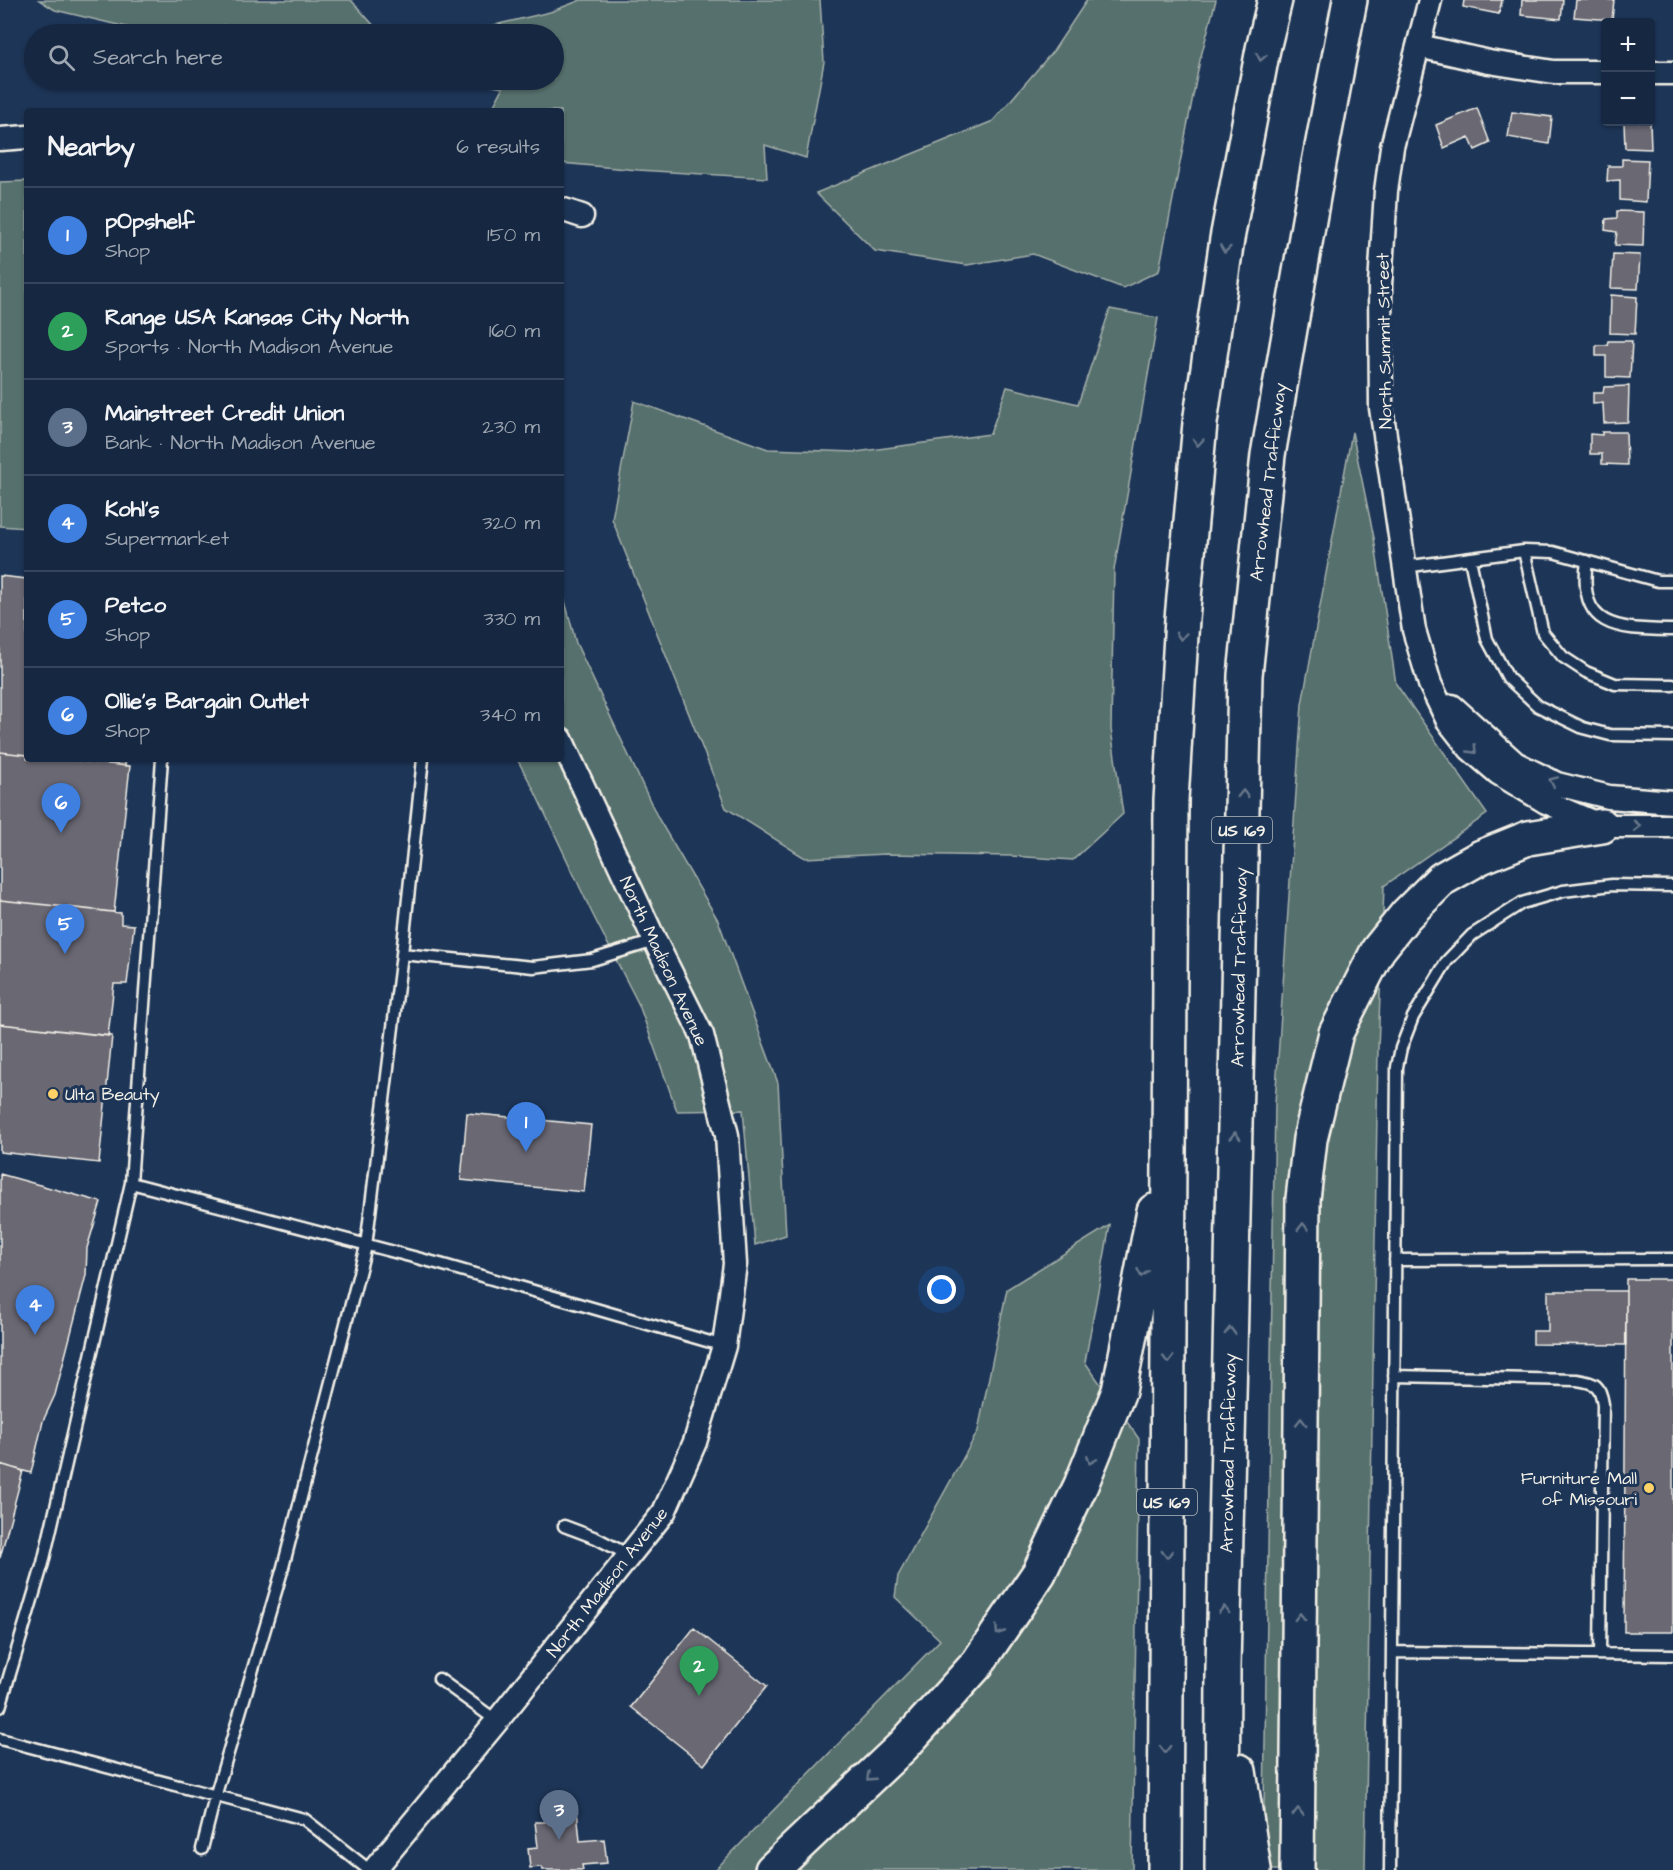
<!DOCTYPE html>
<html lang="en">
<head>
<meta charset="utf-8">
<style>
	:root { --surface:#162841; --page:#1f3048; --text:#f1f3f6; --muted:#9ea6b1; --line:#35445a; --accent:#1a73e8 }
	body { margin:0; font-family:"Architects Daughter",sans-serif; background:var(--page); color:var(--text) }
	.controls { position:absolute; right:18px; top:18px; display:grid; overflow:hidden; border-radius:6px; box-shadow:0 2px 4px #0004 }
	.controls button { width:54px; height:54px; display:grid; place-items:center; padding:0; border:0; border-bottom:2px solid var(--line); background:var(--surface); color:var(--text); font:30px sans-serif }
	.you { position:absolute; left:942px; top:1290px; width:21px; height:21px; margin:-15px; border:4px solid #fff; border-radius:50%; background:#1a73e8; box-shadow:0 0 0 9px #1a73e833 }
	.badge { display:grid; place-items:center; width:39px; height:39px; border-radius:50%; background:var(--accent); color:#fff; font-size:20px; font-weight:700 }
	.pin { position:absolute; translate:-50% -50px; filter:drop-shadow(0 2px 3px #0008) }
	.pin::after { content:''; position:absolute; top:32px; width:21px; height:18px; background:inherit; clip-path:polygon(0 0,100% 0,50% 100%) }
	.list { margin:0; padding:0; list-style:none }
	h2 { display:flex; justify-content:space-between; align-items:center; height:78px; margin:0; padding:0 24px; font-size:26px }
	h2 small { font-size:20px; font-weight:400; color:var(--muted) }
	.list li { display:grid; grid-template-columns:39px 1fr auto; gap:18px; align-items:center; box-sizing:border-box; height:96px; padding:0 24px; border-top:2px solid var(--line) }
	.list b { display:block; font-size:22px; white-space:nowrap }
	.list p { margin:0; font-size:20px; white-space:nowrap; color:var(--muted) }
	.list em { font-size:20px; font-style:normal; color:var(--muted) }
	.icon { flex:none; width:33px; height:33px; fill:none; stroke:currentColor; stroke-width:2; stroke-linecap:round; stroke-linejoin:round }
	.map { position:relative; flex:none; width:1673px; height:1870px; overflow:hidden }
	.search { position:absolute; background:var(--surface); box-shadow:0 2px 4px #0004; left:24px; top:24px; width:540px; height:66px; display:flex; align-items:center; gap:15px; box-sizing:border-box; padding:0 21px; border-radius:33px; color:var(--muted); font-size:22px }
	.panel { position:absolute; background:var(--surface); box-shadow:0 2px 4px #0004; left:24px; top:108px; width:540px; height:654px; border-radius:6px }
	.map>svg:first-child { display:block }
</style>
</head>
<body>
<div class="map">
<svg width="1673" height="1870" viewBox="0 0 1673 1870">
	<rect width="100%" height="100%" fill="#1d3557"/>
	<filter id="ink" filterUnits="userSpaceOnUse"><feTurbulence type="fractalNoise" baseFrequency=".0167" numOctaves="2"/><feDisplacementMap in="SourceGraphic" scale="12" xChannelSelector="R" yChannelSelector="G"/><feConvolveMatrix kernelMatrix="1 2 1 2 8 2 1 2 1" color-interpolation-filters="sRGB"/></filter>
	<g filter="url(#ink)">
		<path fill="#56706d" stroke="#a5b0aa" stroke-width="1.5" d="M39,0H351L376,28L446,34H226L224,25L174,34H156L55,10Z
			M581,0H820L824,62L806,158L765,145L767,178L638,170L561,163V111H491L503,88L462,80H554V34H456L550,12Z
			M1087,0H1216L1200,60L1159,271L1123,288L1033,254L967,265L875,251L816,193L993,121L1054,50Z
			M27,181V528L0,526V182Z
			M1110,309L1158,318L1114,570L1111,729L1123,814L1073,860L1011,856L886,854L805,858L726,808L612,519L634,401L768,449L856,452L990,434L1007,387L1078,404Z
			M1352,432L1374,538L1396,684L1487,814L1384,886L1378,1050L1365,1870H1263L1275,1103L1302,704Z
			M561,586L576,643L658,818L718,920L778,1083L786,1235L755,1245L743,1110L677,1111L639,1005L592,913L533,788L517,759H561Z
			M1110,1225L1085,1362L1139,1439L1132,1870H715L940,1640L895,1597L898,1576L978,1431L1007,1289Z"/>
		<path fill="#696773" stroke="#f4f1e8" stroke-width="1.5" d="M1464,0H1502L1499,14L1463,7Z
			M1522,0H1563L1561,19L1521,15Z
			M1576,0H1614L1612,20L1574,17Z
			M1477,108L1490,143L1475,150L1469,137L1444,148L1436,125Z
			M1512,112L1552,117L1549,144L1508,137Z
			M1624,122H1650L1651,149L1625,148Z
			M1622,159L1648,160L1646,202L1620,200V180L1607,181L1608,166H1622Z
			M1617,211L1644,212L1643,246L1615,245L1617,232L1605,230L1606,219L1617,218Z
			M1613,254L1640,255L1638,289L1611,288Z
			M1611,295L1637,297L1635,334L1610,333Z
			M1608,341H1632L1630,378L1606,377V356H1596V345H1607Z
			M1629,386L1628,422L1604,423L1603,403L1593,404V393H1603L1604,387Z
			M1602,432H1626L1627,465L1602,464V454H1590V434L1602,435Z
			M0,576L27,579V755L0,752Z
			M0,752L27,755V759H64L130,766L114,912L0,900Z
			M64,759H126L125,766Z
			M0,900L121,913V924L134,925L127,984H114L108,1036L0,1024Z
			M0,1024L112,1036L99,1163L0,1152Z
			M467,1113L591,1125L584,1192L461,1180Z
			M0,1174L101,1202L87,1248L86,1275L55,1395L43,1421L31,1473L0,1464Z
			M1626,1279H1673V1632H1624Z
			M1548,1291H1626V1345L1533,1344V1331H1548Z
			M0,1464L23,1471L0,1558Z
			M694,1628L767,1686L704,1765L631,1707Z
			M577,1810L580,1841L604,1839L607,1863L582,1865L583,1870H542L541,1867L530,1868L528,1848L538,1847L535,1822H545L544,1813Z"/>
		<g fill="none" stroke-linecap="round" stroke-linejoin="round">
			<defs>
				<path id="lane" d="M1524,551L1543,633L1563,657L1586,672L1615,684L1673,685
					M1470,559L1487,639L1508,678L1538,706L1583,728L1610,735L1673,736
					M1587,561C1577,630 1619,629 1673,630
					M1404,567L1524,551L1553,552L1658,581H1673
					M402,954L533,967L592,960L655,941
					M131,1183L440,1264L724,1346
					M1395,1260L1673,1259
					M1394,1376L1577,1380C1596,1383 1600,1385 1603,1404L1600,1654
					M564,1526L596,1538L629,1555
					M1392,1652L1673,1655
					M439,1679L497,1721
					M0,1707L43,1563L131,1183L162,759
					M0,1739L304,1819L369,1870
					M202,1849L215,1797L282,1571L366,1246L402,954L423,759
					M1390,1870L1397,1067L1401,1048L1413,1017L1447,961L1472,935L1522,903L1563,891L1612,885L1673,886"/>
				<path id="street" d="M1430,0L1392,147L1386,191L1380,285L1381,408L1414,630L1430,684L1448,721L1470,749L1498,773L1546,802L1602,826H1673
					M1419,46L1489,62L1554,72H1606
					M1650,73H1673
					M0,139L27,137
					M561,209L582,216
					M1452,706L1515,763L1557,784L1609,797L1673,802
					M374,1870L497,1721L664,1512L695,1442L724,1346L735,1264L727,1135L702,1035L655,941L561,739"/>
				<path id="highway" d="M1239,1771L1254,1870
					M772,1870L903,1746L977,1664L1039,1573L1081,1485L1119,1391L1154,1211
					M1165,1870L1171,800L1182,619L1200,423L1227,239L1263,49L1275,0
					M1222,1870L1223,1668L1245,675L1268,455L1319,163L1350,0
					M1297,1870L1303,1199L1310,1139L1336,1033L1378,950L1406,915L1442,879L1481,857L1528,838L1602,826"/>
			</defs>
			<use href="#lane" stroke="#f4f1e8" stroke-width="15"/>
			<use href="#street" stroke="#f4f1e8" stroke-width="27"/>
			<use href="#highway" stroke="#f4f1e8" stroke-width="38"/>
			<use href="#lane" stroke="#1d3557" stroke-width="10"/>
			<use href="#street" stroke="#1d3557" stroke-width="22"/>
			<use href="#highway" stroke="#1d3557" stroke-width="33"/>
		</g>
		<defs><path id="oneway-chevron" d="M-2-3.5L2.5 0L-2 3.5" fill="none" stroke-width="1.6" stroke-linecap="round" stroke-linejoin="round" transform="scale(1.5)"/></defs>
		<g stroke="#68778a">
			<use href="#oneway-chevron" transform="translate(1261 57) rotate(101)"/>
			<use href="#oneway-chevron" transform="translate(1225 249) rotate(98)"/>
			<use href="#oneway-chevron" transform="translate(1198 442) rotate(95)"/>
			<use href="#oneway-chevron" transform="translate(1181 636) rotate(94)"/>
			<use href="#oneway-chevron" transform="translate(1473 750) rotate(46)"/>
			<use href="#oneway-chevron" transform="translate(1553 781) rotate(-157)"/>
			<use href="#oneway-chevron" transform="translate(1243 794) rotate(-89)"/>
			<use href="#oneway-chevron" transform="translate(1637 826)"/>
			<use href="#oneway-chevron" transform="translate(1235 1136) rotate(-89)"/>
			<use href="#oneway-chevron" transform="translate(1303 1227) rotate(-90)"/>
			<use href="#oneway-chevron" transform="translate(1142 1273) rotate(101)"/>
			<use href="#oneway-chevron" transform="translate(1230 1331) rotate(-89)"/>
			<use href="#oneway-chevron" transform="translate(1168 1359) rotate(90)"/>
			<use href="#oneway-chevron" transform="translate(1301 1422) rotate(-90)"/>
			<use href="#oneway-chevron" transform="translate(1091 1460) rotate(112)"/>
			<use href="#oneway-chevron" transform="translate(1167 1554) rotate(90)"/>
			<use href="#oneway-chevron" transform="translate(1224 1610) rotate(-89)"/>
			<use href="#oneway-chevron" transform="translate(1300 1617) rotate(-90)"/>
			<use href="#oneway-chevron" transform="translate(999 1631) rotate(124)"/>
			<use href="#oneway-chevron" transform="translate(1165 1749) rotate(90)"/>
			<use href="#oneway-chevron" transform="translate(870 1777) rotate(137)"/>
			<use href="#oneway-chevron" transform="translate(1298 1812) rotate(-90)"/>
		</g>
	</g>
	<g fill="#ffd166" stroke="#1d3557" stroke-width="2">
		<circle cx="53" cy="1094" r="6"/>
		<circle cx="1649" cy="1488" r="6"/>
	</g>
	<g text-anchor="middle" stroke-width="6" stroke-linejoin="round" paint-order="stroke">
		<g fill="#1d3557" stroke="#b4b9bc" stroke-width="1.5">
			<rect x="1212" y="817" width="60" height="26" rx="4.5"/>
			<rect x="1137" y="1489" width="60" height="26" rx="4.5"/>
		</g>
		<g font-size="16" font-weight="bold" fill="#f4f1e8">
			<text x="1242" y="836">US 169</text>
			<text x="1167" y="1508">US 169</text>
		</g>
		<g font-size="18" fill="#f4f1e8" stroke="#1d3557">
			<text transform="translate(1384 341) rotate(-91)" y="6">North Summit Street</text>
			<text transform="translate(1268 482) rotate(-83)" y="6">Arrowhead Trafficway</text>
			<text transform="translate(664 961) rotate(65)" y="6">North Madison Avenue</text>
			<text transform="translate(1239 967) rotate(-89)" y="6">Arrowhead Trafficway</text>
			<text transform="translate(1228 1453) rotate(-89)" y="6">Arrowhead Trafficway</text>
			<text transform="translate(607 1582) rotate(-52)" y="6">North Madison Avenue</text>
		</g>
		<g font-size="18" fill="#f4f1e8" stroke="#1d3557" text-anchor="start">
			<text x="65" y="1100">Ulta Beauty</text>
			<text x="1637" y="1484" text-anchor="end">Furniture Mall<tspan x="1637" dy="21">of Missouri</tspan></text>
		</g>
	</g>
</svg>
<div class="controls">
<button>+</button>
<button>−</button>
</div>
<div class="you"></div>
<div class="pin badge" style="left:526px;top:1152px;background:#3f7fe0">1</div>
<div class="pin badge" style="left:699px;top:1696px;background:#2e9e5b">2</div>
<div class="pin badge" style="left:559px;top:1840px;background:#5c6f8a">3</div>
<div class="pin badge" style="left:35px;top:1335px;background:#3f7fe0">4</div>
<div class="pin badge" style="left:65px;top:954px;background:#3f7fe0">5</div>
<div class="pin badge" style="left:61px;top:833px;background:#3f7fe0">6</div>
<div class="search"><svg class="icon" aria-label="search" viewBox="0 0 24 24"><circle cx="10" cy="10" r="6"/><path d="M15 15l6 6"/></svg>Search here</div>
<section class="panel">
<h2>Nearby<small>6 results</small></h2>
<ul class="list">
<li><span class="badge" style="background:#3f7fe0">1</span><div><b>pOpshelf</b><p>Shop</p></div><em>150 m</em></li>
<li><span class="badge" style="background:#2e9e5b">2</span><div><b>Range USA Kansas City North</b><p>Sports · North Madison Avenue</p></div><em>160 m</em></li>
<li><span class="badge" style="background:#5c6f8a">3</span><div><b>Mainstreet Credit Union</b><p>Bank · North Madison Avenue</p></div><em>230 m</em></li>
<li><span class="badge" style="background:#3f7fe0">4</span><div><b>Kohl's</b><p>Supermarket</p></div><em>320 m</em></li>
<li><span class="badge" style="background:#3f7fe0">5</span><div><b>Petco</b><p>Shop</p></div><em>330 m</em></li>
<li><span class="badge" style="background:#3f7fe0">6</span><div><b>Ollie's Bargain Outlet</b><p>Shop</p></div><em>340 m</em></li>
</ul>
</section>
</div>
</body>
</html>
